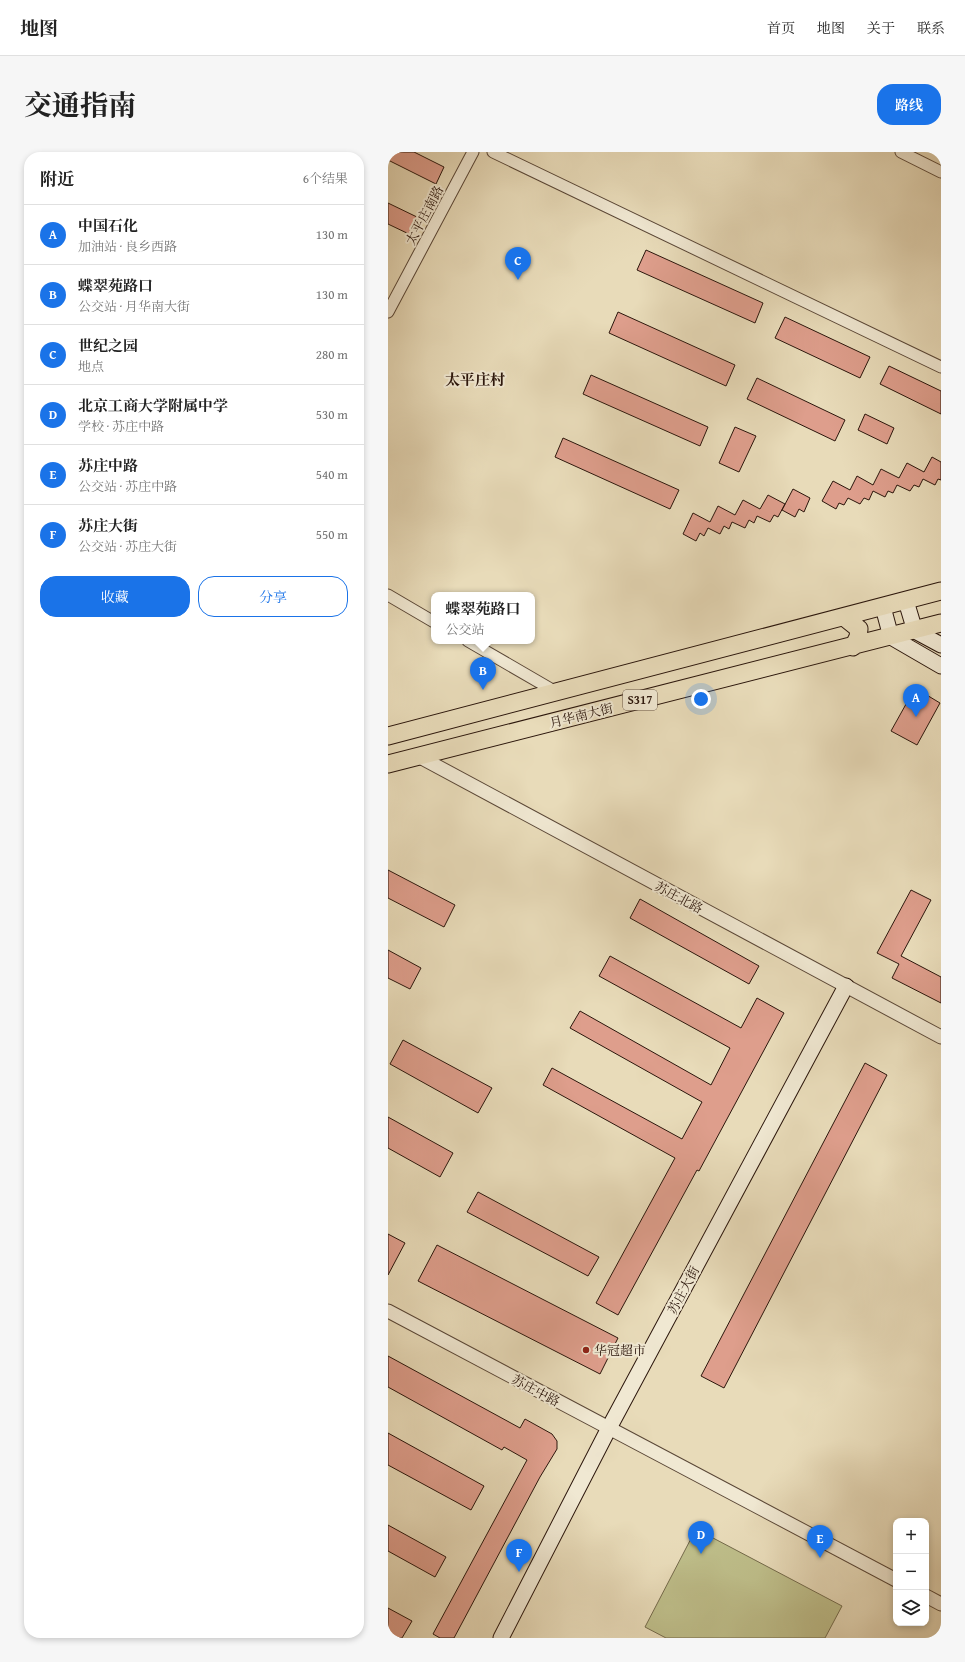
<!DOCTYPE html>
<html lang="zh">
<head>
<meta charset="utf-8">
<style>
	:root { --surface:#fff; --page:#f6f6f6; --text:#222; --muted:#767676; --line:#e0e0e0; --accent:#1a73e8 }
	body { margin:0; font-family:"Gentium Book Plus","Noto Serif SC",serif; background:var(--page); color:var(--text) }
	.controls { position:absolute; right:12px; bottom:12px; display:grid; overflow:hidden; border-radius:8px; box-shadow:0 2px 6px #0003 }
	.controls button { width:36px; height:36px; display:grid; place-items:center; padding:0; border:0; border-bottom:1px solid var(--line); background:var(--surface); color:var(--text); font:20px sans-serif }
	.you { position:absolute; left:313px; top:547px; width:14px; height:14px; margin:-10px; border:3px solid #fff; border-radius:50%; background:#1a73e8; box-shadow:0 0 0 6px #1a73e833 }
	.badge { display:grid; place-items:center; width:26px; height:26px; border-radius:50%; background:var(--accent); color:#fff; font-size:13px; font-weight:700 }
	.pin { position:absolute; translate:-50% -33px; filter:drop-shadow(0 1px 2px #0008) }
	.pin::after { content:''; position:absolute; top:21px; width:14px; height:12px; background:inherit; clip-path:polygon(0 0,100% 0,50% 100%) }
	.popup { position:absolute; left:43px; top:440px; width:104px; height:52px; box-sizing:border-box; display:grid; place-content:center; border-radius:8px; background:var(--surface); filter:drop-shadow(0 1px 3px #0005); font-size:13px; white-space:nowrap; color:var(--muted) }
	.popup b { font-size:15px; color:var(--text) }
	.popup::after { content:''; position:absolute; left:50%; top:100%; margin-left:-8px; border:8px solid transparent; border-top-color:var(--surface) }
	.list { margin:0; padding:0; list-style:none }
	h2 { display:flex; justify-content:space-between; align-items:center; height:52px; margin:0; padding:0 16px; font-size:17px }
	h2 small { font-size:13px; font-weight:400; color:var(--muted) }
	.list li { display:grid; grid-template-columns:26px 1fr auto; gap:12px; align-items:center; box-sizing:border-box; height:60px; padding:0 16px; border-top:1px solid var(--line) }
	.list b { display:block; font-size:15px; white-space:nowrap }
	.list p { margin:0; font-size:13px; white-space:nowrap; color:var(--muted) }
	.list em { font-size:13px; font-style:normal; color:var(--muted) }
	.actions { display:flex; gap:8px; padding:12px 16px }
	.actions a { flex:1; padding:9px 0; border:1px solid var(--accent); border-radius:16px; text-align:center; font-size:14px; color:var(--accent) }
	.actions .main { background:var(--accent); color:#fff }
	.icon { flex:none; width:22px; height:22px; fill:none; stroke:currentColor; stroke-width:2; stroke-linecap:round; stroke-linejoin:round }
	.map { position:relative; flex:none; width:553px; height:1486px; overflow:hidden; border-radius:16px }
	header { display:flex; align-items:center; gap:24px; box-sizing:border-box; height:56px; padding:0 20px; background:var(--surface); border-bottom:1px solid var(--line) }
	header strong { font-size:19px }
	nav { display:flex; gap:22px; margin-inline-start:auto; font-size:14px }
	.intro { display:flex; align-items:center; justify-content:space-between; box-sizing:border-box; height:96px; padding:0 24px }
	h1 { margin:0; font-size:28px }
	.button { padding:10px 18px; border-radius:16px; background:var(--accent); color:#fff; font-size:14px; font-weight:700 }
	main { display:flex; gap:24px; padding:0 24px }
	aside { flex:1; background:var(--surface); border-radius:16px; box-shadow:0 2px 6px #0003 }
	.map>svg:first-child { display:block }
</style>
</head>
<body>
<header>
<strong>地图</strong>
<nav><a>首页</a><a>地图</a><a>关于</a><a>联系</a></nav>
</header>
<div class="intro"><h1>交通指南</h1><a class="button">路线</a></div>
<main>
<aside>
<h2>附近<small>6个结果</small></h2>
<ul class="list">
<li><span class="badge">A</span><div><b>中国石化</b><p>加油站 · 良乡西路</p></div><em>130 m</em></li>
<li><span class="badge">B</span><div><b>蝶翠苑路口</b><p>公交站 · 月华南大街</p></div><em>130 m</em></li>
<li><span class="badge">C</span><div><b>世纪之园</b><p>地点</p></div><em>280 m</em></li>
<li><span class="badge">D</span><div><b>北京工商大学附属中学</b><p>学校 · 苏庄中路</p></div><em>530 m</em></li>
<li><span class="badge">E</span><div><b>苏庄中路</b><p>公交站 · 苏庄中路</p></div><em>540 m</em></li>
<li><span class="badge">F</span><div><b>苏庄大街</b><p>公交站 · 苏庄大街</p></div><em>550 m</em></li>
</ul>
<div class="actions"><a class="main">收藏</a><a>分享</a></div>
</aside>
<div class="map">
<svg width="553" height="1486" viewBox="0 0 553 1486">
	<rect width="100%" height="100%" fill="#e8dbb9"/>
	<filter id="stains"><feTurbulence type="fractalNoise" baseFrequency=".005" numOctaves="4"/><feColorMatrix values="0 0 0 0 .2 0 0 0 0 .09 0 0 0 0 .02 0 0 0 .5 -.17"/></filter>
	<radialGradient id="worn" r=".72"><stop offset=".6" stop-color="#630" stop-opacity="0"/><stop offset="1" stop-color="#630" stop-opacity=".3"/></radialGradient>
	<path fill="#bebe8a" stroke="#746a4b" d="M308,1377L454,1454L437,1486H278L257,1475Z"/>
	<path fill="#de9e8c" stroke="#2b160c" d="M0,0H26L56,15L48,32L0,8Z
		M0,51L31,66L23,83L0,72Z
		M258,98L375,151L367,171L249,118Z
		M230,160L347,213L338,234L221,181Z
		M397,165L482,205L472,226L387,186Z
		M501,214L553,239V262L492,232Z
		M203,223L320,275L312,294L195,242Z
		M369,226L457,268L447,289L359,247Z
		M477,262L506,276L499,292L470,278Z
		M347,275L368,284L351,320L331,311Z
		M175,286L291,338L282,357L167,305Z
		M544,305L553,310V328L550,327L547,333L535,327L531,335L526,333L522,339L509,333L505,341L500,339L497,345L485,339L481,348L476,346L472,352L460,346L456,353L451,351L448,357L434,349L445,329L462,338L469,324L485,333L493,317L511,326L519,311L536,320Z
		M405,337L422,346L416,360L411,357L407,365L394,358Z
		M380,343L397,352L390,365L386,363L382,370L369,364L366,371L361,368L357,376L344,370L341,377L336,374L332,382L320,376L316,384L312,381L308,389L295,382L305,361L322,370L330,354L347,363L355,348L372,357Z
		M527,536L552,551L529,593L503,579Z
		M0,718L67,753L56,775L0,746Z
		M523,738L543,748L513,804L553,825V851L504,826L511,812L489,801Z
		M252,747L371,814L361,832L242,766Z
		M0,798L33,816L22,837L0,826Z
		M222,804L353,876L369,846L396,861L311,1019L309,1018L230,1163L208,1151L287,1006L155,933L164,916L294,987L314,950L182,876L192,859L323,933L342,896L211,824Z
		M15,888L104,936L90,961L2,912Z
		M477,911L499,923L336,1236L313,1224Z
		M0,965L65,1001L52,1025L0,996Z
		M90,1040L211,1105L200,1124L79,1060Z
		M0,1082L17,1091L0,1123Z
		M49,1093L230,1186L212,1222L30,1129Z
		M0,1204L132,1276L137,1267L164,1282L169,1289V1297L152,1325L66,1486H52L45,1482L139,1308L116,1295L114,1298L0,1235Z
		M0,1281L96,1334L83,1358L0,1313Z
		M0,1373L58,1405L47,1425L0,1399Z
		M0,1456L24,1469L14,1486H0Z"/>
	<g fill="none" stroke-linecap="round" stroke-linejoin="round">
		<defs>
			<path id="minor" d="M105,0L553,215
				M513,0L553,20
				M0,160L85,0
				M0,443L46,470
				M80,489L168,540"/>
			<path id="tertiary" d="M30,604L553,885
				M0,1159L508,1428
				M538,1444L553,1452"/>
			<path id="secondary" d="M518,449L527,479L553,493
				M495,455L503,485L553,514
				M113,1486L221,1276L458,834"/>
			<path id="primary" d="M456,465L471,477L470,485L465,495
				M0,584L553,439
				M0,612L553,471"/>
		</defs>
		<use href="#minor" stroke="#5a4737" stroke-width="13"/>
		<use href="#tertiary" stroke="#5a4737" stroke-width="15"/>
		<use href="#secondary" stroke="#2b160c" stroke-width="17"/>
		<use href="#primary" stroke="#2b160c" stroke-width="19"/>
		<use href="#minor" stroke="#f0e8d2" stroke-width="11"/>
		<use href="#tertiary" stroke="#f0e8d2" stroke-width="13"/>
		<use href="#secondary" stroke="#f0e8d2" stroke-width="15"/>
		<use href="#primary" stroke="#e8dbb9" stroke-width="17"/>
	</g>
	<circle fill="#8f2418" stroke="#f0e8d2" stroke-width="1.5" cx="198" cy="1198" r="4"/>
	<g text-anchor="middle" stroke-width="4" stroke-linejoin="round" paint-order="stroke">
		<rect fill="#f0e8d2" stroke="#665547" stroke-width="1" x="235" y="538" width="34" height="20" rx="3"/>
		<g font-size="12" font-weight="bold" fill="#2b160c">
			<text x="252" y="552">S317</text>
		</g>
		<g font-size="13" fill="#2b160c" stroke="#f0e8d2">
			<text transform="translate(36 63) rotate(-62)" y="5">太平庄南路</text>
			<text transform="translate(193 563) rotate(-14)" y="5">月华南大街</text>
			<text transform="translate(291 745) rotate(28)" y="5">苏庄北路</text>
			<text transform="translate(295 1138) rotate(-62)" y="5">苏庄大街</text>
			<text transform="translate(148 1238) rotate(28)" y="5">苏庄中路</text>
		</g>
		<g font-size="13" fill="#2b160c" stroke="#f0e8d2" text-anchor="start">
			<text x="206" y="1203">华冠超市</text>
		</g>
		<g font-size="15" font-weight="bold" fill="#2b160c" stroke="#f0e8d2">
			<text x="87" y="233">太平庄村</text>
		</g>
	</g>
	<rect width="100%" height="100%" filter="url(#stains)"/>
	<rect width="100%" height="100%" fill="url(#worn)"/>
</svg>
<div class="controls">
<button>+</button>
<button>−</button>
<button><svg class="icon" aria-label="layers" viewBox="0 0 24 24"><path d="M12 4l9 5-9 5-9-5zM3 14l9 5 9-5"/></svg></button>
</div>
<div class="you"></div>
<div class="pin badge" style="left:528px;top:565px">A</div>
<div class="pin badge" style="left:95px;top:538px">B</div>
<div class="popup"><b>蝶翠苑路口</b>公交站</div>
<div class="pin badge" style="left:130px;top:128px">C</div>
<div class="pin badge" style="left:313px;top:1402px">D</div>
<div class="pin badge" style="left:432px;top:1406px">E</div>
<div class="pin badge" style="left:131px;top:1420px">F</div>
</div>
</main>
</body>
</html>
